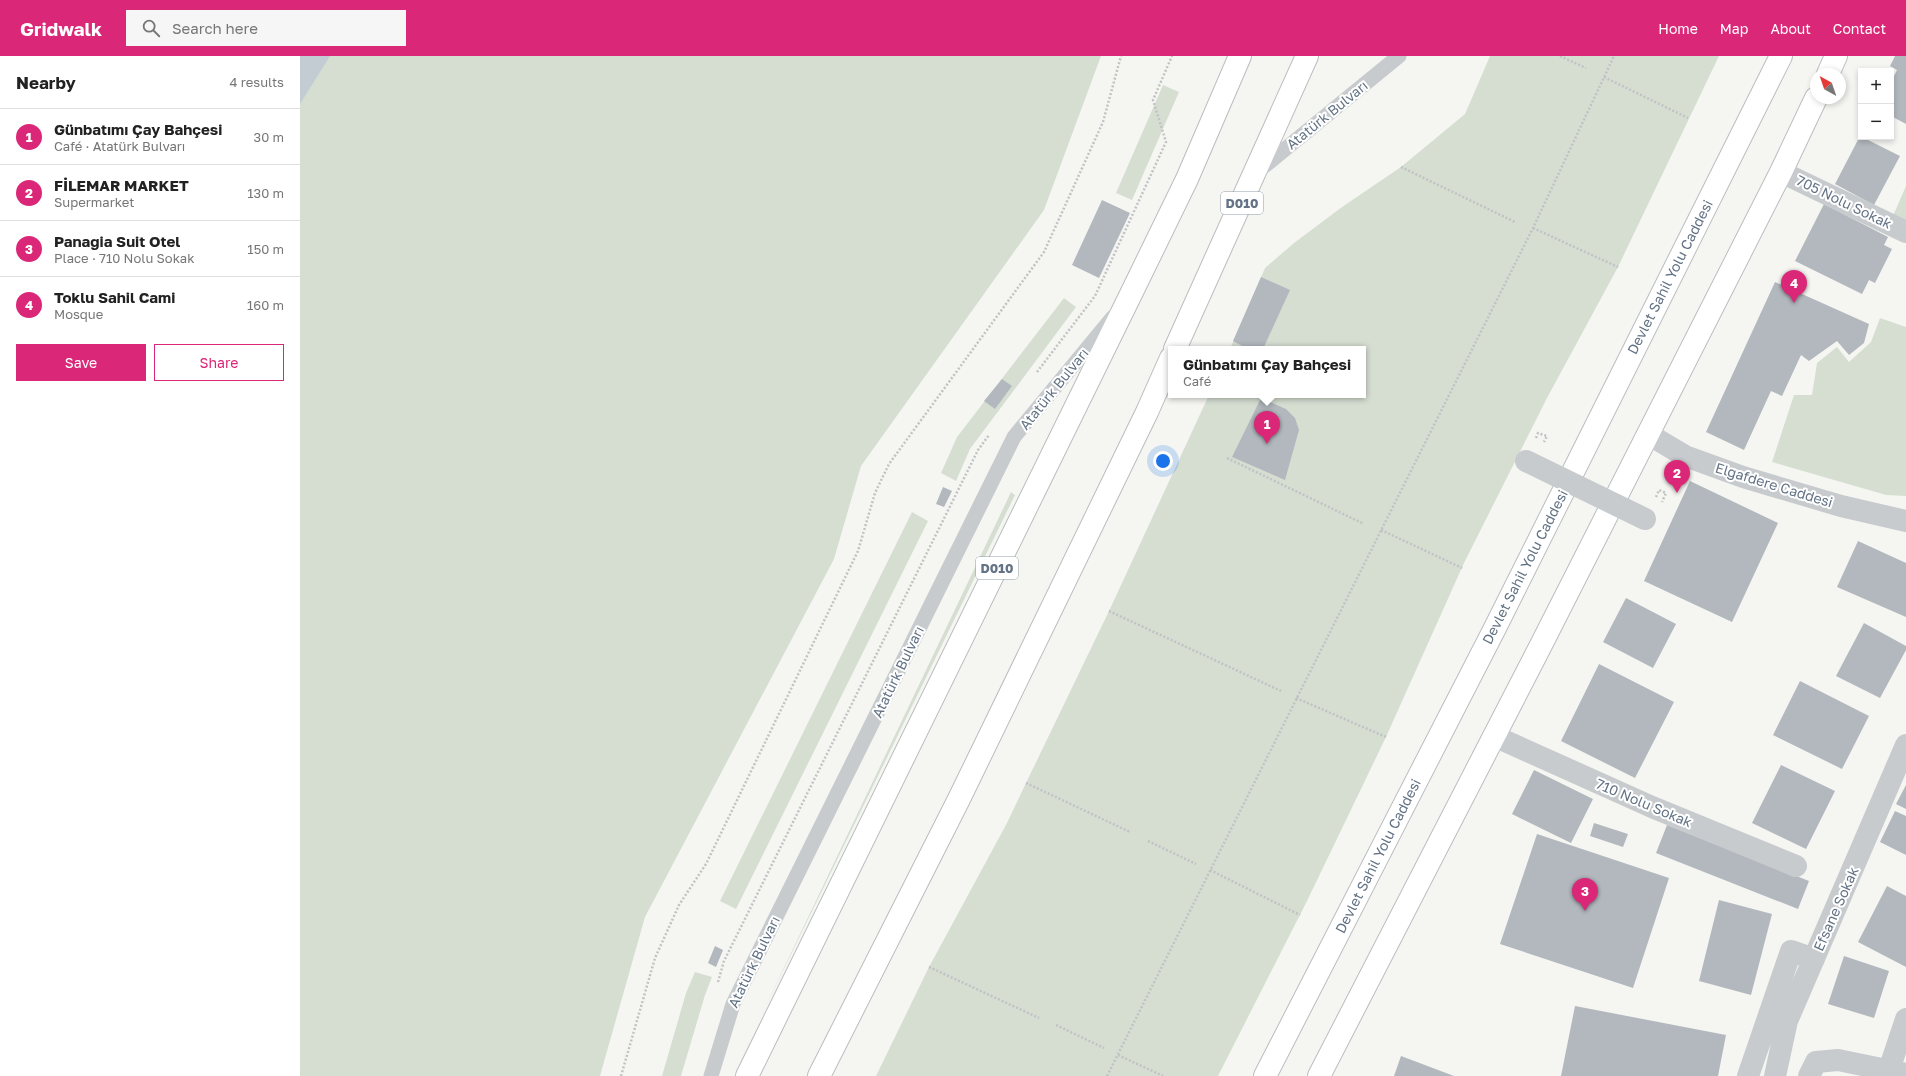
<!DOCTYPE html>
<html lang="en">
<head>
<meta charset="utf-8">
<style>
	:root { --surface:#fff; --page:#f6f6f6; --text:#222; --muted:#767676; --line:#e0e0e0; --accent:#db2777 }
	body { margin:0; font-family:"Golos Text",sans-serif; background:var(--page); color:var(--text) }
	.controls { position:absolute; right:12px; top:12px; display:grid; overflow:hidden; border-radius:0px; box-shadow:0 2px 6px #0003 }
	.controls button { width:36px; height:36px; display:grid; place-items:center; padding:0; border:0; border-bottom:1px solid var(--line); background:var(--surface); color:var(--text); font:20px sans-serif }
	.compass { position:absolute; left:1510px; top:12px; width:36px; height:36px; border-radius:50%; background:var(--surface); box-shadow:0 2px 6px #0003; rotate:320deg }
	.you { position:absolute; left:863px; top:405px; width:14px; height:14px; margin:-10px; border:3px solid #fff; border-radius:50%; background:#1a73e8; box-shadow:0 0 0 6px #1a73e833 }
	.badge { display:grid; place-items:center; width:26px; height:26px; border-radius:50%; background:var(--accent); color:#fff; font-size:13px; font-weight:700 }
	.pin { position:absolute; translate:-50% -33px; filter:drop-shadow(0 1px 2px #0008) }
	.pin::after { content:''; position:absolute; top:21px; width:14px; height:12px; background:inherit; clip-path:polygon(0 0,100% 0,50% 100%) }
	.popup { position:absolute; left:868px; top:290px; width:198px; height:52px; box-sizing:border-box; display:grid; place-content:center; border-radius:0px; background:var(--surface); filter:drop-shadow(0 1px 3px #0005); font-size:13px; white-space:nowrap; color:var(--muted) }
	.popup b { font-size:15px; color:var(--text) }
	.popup::after { content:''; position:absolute; left:50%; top:100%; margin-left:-8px; border:8px solid transparent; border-top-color:var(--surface) }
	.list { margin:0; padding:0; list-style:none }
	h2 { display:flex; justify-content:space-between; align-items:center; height:52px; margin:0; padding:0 16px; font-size:17px }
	h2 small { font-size:13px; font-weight:400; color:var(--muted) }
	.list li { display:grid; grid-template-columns:26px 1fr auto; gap:12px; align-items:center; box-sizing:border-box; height:56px; padding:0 16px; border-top:1px solid var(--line) }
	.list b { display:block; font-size:15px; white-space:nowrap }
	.list p { margin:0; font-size:13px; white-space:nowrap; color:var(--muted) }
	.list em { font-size:13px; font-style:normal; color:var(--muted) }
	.actions { display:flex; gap:8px; padding:12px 16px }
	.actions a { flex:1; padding:9px 0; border:1px solid var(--accent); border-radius:0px; text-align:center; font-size:14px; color:var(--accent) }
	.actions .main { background:var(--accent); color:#fff }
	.icon { flex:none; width:22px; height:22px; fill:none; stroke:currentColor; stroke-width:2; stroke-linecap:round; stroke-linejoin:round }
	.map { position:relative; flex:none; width:1606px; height:1020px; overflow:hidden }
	header { display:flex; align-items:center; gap:24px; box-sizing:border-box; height:56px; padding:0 20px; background:var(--accent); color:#fff }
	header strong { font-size:19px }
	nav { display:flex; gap:22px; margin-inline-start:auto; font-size:14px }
	.search { width:280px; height:36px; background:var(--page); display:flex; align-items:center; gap:10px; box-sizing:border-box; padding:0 14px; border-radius:0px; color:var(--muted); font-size:15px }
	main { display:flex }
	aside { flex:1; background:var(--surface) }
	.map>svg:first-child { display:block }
</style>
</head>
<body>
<header>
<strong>Gridwalk</strong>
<div class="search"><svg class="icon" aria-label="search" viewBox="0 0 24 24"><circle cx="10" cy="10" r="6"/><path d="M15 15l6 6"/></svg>Search here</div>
<nav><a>Home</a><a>Map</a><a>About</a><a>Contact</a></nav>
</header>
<main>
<aside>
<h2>Nearby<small>4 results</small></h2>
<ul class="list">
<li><span class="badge">1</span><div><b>Günbatımı Çay Bahçesi</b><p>Café · Atatürk Bulvarı</p></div><em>30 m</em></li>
<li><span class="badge">2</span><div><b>FİLEMAR MARKET</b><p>Supermarket</p></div><em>130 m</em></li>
<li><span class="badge">3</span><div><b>Panagia Suit Otel</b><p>Place · 710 Nolu Sokak</p></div><em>150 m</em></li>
<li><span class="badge">4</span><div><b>Toklu Sahil Cami</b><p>Mosque</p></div><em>160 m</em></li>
</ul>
<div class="actions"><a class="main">Save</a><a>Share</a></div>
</aside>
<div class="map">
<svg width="1606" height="1020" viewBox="0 0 1606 1020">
	<rect width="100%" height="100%" fill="#f5f6f2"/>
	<path fill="#d6ded2" d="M24,0H801L744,154L561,410L534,503L345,861L300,1020H0V38Z
		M1190,0H1419L1318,211L1247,342L1164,507L1086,681L1007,845L918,1020H576L629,911L707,767L726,727L809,555L909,339H1063V293H930L965,212L994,187L1042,151L1101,111L1165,58Z
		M863,29L879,36L832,144L816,137Z
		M1606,130V166L1592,162Z
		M764,242L776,251L670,393L656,425L641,417L657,381Z
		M1580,262L1606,271V440L1586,439L1472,406L1494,339H1512L1517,307L1537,291L1549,306L1571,286Z
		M711,436L715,439L459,964Z
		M612,456L628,465L436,853L420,845Z
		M395,916L412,921L405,939L381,1020H362L386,937Z"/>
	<path fill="#c3ccd2" d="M0,0H30L0,48Z"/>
	<path fill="#b2b8be" d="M1595,0H1606V68L1591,60V26L1597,14L1590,10Z
		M1560,80L1600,100L1574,149L1535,128Z
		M802,144L830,157L799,222L772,209Z
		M1524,148L1588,181L1584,189L1592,193L1575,227L1569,224L1562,238L1495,205Z
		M961,221L990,234L963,293H948L933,285Z
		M1475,226L1569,268L1564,287L1549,299L1537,285L1509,305L1501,299L1482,340L1471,335L1444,394L1406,376Z
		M702,323L712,330L695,353L684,345Z
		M961,342L986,353L995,362L999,374L985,424L932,401Z
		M1390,425L1478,467L1432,566L1344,525Z
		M643,431L652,435L644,451L636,448Z
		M1558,485L1606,507V561L1537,531Z
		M1326,542L1376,568L1353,612L1303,586Z
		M1564,567L1606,590V594L1580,642L1536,620Z
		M1299,608L1374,646L1335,722L1261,685Z
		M1500,625L1569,660L1542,713L1473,679Z
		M1481,709L1535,735L1506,793L1452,767Z
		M1234,714L1293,743L1271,787L1212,758Z
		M1606,729V753L1596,748Z
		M1595,755L1606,760V799L1580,786Z
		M1294,767L1328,778L1323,791L1290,780Z
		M1367,769L1509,825L1498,853L1356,797Z
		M1237,778L1369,822L1333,932L1200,888Z
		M1587,830L1606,840V911L1558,886Z
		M1419,844L1472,858L1451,939L1399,925Z
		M415,890L423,894L416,911L408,907Z
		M1544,900L1589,915L1574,962L1528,948Z
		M1275,950L1426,979L1418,1020H1261Z
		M1101,1000L1154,1020H1094Z"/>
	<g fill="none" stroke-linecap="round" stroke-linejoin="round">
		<defs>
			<path id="primary" d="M1528,18L1536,0
				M965,1020L1195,572L1481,0
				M1019,1020L1240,591L1481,116L1516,42"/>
			<path id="trunk" d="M875,293L1007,0
				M447,1020L831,238L887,123L940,0
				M519,1020L659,743L847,356L871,302"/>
		</defs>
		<use href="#primary" stroke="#babdc1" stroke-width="24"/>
		<use href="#trunk" stroke="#babcbf" stroke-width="24"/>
		<path stroke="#c1c2c4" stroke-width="2.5" stroke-dasharray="2 2" stroke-linecap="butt" d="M1260,0L1286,12
			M1304,21L1388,62
			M1101,111L1215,166
			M1233,172L1318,211
			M737,316L795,240L866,86L853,44L872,0
			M1236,382L1238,377L1247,380L1244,386
			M927,402L1064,468
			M1356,441L1359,434L1366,437L1362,446
			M1081,474L1162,512
			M809,555L981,635
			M996,642L1086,681
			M726,727L830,776
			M848,785L896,808
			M910,814L1000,859
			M629,911L739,962
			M418,926L424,905L678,394L689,379
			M756,969L804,992
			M818,999L863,1020
			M321,1020L355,902L379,849L406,808L558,495L575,437L589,408L744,196L803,66L821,0
			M807,1020L1233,172L1314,0"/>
		<path stroke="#c8cbce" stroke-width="15" d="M956,117L1099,0
			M411,1020L433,948L714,381L813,261"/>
		<path stroke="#c8cbce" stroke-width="22" d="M1481,116L1606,176
			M1194,680L1352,751L1496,810
			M1589,1014L1606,963
			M1448,1020L1491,895L1514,903
			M1475,1020L1487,965L1606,689
			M1509,1020L1516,1006L1538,1004L1606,1018"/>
		<path stroke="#c8cbce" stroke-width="22" d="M1348,378L1385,400L1443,421L1541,450L1606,465"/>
		<use href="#primary" stroke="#fff" stroke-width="22"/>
		<use href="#trunk" stroke="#fff" stroke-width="22"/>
		<path stroke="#c8cbce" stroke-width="22" d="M1226,405L1345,463"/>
	</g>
	<g text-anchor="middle" stroke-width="4" stroke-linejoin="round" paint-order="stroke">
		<g fill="#fff" stroke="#929daa" stroke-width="1">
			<rect x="921" y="136" width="42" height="22" rx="3"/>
			<rect x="676" y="501" width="42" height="22" rx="3"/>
		</g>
		<g font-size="13" font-weight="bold" fill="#637385">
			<text x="942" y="152">D010</text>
			<text x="697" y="517">D010</text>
		</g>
		<g font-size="14" fill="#637385" stroke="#fff">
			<text transform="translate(1027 59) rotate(-39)" y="5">Atatürk Bulvarı</text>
			<text transform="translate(1544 146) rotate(26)" y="5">705 Nolu Sokak</text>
			<text transform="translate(1370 221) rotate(-63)" y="5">Devlet Sahil Yolu Caddesi</text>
			<text transform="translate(754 333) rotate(-51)" y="5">Atatürk Bulvarı</text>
			<text transform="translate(1474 429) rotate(17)" y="5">Elgafdere Caddesi</text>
			<text transform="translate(1225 511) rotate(-63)" y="5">Devlet Sahil Yolu Caddesi</text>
			<text transform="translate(598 616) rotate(-64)" y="5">Atatürk Bulvarı</text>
			<text transform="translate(1344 747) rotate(23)" y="5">710 Nolu Sokak</text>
			<text transform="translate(1078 800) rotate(-63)" y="5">Devlet Sahil Yolu Caddesi</text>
			<text transform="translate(1536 853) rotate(-66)" y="5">Efsane Sokak</text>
			<text transform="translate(454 906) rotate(-64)" y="5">Atatürk Bulvarı</text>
		</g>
	</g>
</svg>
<div class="controls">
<button>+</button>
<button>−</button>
</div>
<svg class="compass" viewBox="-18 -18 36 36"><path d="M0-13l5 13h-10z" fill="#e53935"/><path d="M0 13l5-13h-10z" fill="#767676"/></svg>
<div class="you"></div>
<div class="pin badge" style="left:967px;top:388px">1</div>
<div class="popup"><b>Günbatımı Çay Bahçesi</b>Café</div>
<div class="pin badge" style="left:1377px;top:437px">2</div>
<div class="pin badge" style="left:1285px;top:855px">3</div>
<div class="pin badge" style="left:1494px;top:247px">4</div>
</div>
</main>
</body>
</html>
